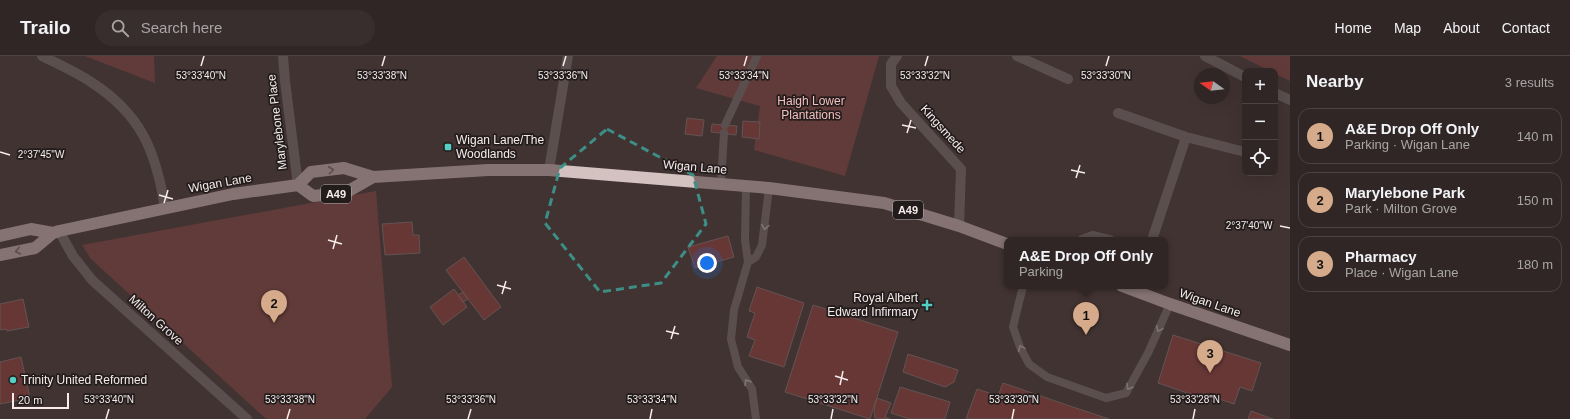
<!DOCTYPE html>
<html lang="en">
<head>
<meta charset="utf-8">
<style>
	:root { --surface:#312626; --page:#392e2e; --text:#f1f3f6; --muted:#a8a5a7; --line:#4c4343; --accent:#d6ab8b }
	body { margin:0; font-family:Arial,sans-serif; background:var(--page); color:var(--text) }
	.controls { position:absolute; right:12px; top:12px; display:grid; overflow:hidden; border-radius:8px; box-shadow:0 4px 16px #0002 }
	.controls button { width:36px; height:36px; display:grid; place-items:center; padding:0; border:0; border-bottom:1px solid var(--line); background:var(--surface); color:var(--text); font:20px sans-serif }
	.compass { position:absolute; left:1194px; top:12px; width:36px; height:36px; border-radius:50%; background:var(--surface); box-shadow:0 4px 16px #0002; rotate:285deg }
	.scale { position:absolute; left:12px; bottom:10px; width:57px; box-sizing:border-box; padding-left:4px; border:2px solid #f5eceb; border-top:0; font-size:11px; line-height:14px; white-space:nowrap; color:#f5eceb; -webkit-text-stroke:3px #231c1c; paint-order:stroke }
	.you { position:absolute; left:707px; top:207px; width:14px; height:14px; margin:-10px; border:3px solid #fff; border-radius:50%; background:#1a73e8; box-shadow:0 0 0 6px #1a73e833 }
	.badge { display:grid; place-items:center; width:26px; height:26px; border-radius:50%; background:var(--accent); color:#111; font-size:13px; font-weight:700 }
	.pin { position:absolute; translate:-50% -33px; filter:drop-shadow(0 1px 2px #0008) }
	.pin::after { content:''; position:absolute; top:21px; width:14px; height:12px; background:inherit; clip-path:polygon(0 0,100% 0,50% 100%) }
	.popup { position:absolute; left:1004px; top:181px; width:164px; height:52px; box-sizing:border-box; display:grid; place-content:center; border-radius:8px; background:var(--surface); filter:drop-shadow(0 1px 3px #0005); font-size:13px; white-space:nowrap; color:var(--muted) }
	.popup b { font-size:15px; color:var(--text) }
	.popup::after { content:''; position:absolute; left:50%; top:100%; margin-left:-8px; border:8px solid transparent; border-top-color:var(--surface) }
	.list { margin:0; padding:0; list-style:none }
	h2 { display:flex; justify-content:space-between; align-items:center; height:52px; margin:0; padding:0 16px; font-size:17px }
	h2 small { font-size:13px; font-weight:400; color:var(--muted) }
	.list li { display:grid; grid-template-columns:26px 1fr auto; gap:12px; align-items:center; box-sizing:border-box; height:56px; margin:0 8px 8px; padding:0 8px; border:1px solid var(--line); border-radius:12px }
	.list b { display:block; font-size:15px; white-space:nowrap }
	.list p { margin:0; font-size:13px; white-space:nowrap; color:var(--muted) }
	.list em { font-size:13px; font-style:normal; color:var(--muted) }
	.icon { flex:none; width:22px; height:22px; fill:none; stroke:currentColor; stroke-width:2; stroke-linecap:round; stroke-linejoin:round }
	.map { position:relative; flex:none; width:1290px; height:363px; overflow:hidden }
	header { display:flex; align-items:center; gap:24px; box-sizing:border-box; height:56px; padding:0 20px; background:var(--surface); border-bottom:1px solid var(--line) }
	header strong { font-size:19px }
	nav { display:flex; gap:22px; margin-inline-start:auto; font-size:14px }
	.search { width:280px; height:36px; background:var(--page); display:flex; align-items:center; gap:10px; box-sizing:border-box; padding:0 14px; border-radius:22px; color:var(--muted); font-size:15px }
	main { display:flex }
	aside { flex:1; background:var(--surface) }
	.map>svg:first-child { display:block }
</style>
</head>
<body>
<header>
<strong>Trailo</strong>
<div class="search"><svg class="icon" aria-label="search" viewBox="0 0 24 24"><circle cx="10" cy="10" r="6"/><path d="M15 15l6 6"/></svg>Search here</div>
<nav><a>Home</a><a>Map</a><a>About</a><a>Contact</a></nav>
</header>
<main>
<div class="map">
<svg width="1290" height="363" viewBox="0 0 1290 363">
	<rect width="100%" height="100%" fill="#413332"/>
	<path fill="#874643" d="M85,0H154L155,27Z
		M717,0H879L845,120L754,94L760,50L696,32Z
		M1240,0H1290V25L1275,18V15H1270Z
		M376,135L392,331L365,363H266L91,203L82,189Z"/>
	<path fill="#943d3c" stroke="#8a7a79" d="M687,62L704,64L702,80L685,78Z
		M743,65L760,66L759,83L742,81Z
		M712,68L737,70L736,79L711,76Z
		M412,166L413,179H419L420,197L385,199L382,168Z
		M728,180L734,201L695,212L688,191Z
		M464,201L501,251L484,264L446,214Z
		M757,231L804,247L784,311L749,300L755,284L747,281L755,257L749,255Z
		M454,233L467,251L443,269L430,251Z
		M463,236L468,243L463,246L458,239Z
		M23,243L29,271L7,275L6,273L0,274V248Z
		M813,249L898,276L870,363L785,336Z
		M1173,279L1261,307L1252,335L1240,331L1234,348L1216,342L1214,346L1158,327Z
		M908,298L958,314L954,326L945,331L903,316Z
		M21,301L30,342L0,348V306Z
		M1003,327L1067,349L1109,363H966L977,333L998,340Z
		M900,331L950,346L945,363H910L891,357Z
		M877,342L891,347L885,361L890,363L875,362L874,353Z
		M1251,355L1273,363H1248Z"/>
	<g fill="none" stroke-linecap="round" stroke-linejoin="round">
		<path stroke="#797271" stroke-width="8" d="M725,69L757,0
			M721,127L724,77
			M746,130L745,184L748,206L734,254L731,283L738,311L752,333L756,363
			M748,206L756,201L762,189L769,132
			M1023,230L1013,271L1020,291L1029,308L1047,321L1106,342L1126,337L1148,297L1170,248"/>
		<path stroke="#797271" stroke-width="10" d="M42,0C58,8 76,16 91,26C141,58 156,95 165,152
			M283,0L285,25L298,129
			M897,0L891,8V30L901,47L961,113L959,170
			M1017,0L1068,23
			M1205,0L1245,21
			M1275,37L1290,44
			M1118,57L1186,81L1245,96
			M549,114L568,0
			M59,175L73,200L92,224L247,363
			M1082,184L1093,180L1110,184
			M1152,184L1186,81"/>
		<path stroke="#d4c2c1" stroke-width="12" d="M298,129L313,140L345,137L373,121
			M0,180L31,173L53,177
			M0,199L35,192L53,177L59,175L233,138L298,129L311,116L344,112L373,121L488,114H549L769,132L884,147L959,170L1007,188
			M1122,230L1170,248L1290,289"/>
	</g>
	<defs><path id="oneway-chevron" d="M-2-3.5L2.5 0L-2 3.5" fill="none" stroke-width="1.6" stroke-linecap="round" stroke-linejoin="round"/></defs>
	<g stroke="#7c6f6e">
		<use href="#oneway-chevron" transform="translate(331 114) rotate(-6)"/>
		<use href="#oneway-chevron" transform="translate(18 195) rotate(168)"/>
	</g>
	<g stroke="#cac1c0">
		<use href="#oneway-chevron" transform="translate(765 171) rotate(98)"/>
		<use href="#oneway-chevron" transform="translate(1159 273) rotate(114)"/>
		<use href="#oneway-chevron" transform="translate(1021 292) rotate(-114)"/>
		<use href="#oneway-chevron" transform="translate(747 326) rotate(-122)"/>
		<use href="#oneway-chevron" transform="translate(1129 331) rotate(121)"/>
	</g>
	<path d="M0 0H1290V363H0ZM607,73L693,119L706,168L661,227L600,236L545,167L560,112Z" fill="#413332" fill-opacity=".55" fill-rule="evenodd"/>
	<path fill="none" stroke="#3d8e87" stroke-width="3" stroke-dasharray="8 5" stroke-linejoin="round" d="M607,73L693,119L706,168L661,227L600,236L545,167L560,112Z"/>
	<path fill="none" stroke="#f5eceb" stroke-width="1.5" d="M201,10L204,0M382,10L385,0M563,10L566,0M744,10L747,0M925,10L928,0M1106,10L1109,0M902,69L916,72M907,77L911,64M0,96L10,99M1071,114L1085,117M1076,122L1080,109M159,139L173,143M164,147L168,134M1280,170L1290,172M328,184L342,188M333,193L337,179M497,229L511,233M502,238L506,225M666,275L679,278M671,283L675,270M835,320L848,324M840,329L843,315M106,363L109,353M287,363L290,353M468,363L471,353M650,363L652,353M831,363L833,353M1012,363L1014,353M1193,363L1195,353"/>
	<g fill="#55cec6" stroke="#231c1c" stroke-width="1.5">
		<rect x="444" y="87" width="8" height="8" rx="2"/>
		<path d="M925 243h4v4h4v4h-4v4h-4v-4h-4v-4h4z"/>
		<circle cx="13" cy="324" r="4"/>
	</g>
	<g text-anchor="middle" stroke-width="3.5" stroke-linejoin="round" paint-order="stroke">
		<g fill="#231c1c" stroke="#b6aead" stroke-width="1">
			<rect x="321" y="129" width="30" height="18" rx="3"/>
			<rect x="893" y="145" width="30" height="18" rx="3"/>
		</g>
		<g font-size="11" font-weight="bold" fill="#f5eceb">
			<text x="336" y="142">A49</text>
			<text x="908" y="158">A49</text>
		</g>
		<g font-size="12" fill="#f5c1be" stroke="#231c1c">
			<text x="811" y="49">Haigh Lower<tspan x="811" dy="14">Plantations</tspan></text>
		</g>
		<g font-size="12" fill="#f5eceb" stroke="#231c1c">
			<text transform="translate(277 66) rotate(-97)" y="4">Marylebone Place</text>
			<text transform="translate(943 73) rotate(48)" y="4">Kingsmede</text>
			<text transform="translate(695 111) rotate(5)" y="4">Wigan Lane</text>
			<text transform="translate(220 127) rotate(-10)" y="4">Wigan Lane</text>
			<text transform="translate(1210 247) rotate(19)" y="4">Wigan Lane</text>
			<text transform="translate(156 264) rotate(42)" y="4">Milton Grove</text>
		</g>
		<g font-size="12" fill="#f5eceb" stroke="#231c1c" text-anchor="start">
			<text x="456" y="88">Wigan Lane/The<tspan x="456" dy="14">Woodlands</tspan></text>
			<text x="918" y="246" text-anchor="end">Royal Albert<tspan x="918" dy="14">Edward Infirmary</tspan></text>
			<text x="21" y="328">Trinity United Reformed</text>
		</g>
	</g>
	<g font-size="10" text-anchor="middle" fill="#f5eceb" stroke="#231c1c" stroke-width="3.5" stroke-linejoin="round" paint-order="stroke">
		<text x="201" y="23">53°33'40"N</text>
		<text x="382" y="23">53°33'38"N</text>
		<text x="563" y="23">53°33'36"N</text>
		<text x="744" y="23">53°33'34"N</text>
		<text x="925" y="23">53°33'32"N</text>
		<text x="1106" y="23">53°33'30"N</text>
		<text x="41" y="102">2°37'45"W</text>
		<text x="1249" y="173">2°37'40"W</text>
		<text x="109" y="347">53°33'40"N</text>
		<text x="290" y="347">53°33'38"N</text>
		<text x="471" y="347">53°33'36"N</text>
		<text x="652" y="347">53°33'34"N</text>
		<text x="833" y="347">53°33'32"N</text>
		<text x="1014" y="347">53°33'30"N</text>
		<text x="1195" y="347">53°33'28"N</text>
	</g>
</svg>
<div class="controls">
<button>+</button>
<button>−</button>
<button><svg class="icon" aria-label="locate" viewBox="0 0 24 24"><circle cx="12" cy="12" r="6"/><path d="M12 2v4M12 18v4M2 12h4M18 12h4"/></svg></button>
</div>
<svg class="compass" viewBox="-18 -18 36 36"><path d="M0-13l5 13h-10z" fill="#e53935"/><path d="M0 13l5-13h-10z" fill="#a8a5a7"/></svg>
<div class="scale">20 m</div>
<div class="you"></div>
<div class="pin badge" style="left:1086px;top:279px">1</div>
<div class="popup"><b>A&amp;E Drop Off Only</b>Parking</div>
<div class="pin badge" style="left:274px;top:267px">2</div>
<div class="pin badge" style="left:1210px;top:317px">3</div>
</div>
<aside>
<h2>Nearby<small>3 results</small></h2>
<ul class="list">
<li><span class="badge">1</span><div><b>A&amp;E Drop Off Only</b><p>Parking · Wigan Lane</p></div><em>140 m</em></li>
<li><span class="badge">2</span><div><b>Marylebone Park</b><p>Park · Milton Grove</p></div><em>150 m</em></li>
<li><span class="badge">3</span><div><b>Pharmacy</b><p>Place · Wigan Lane</p></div><em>180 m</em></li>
</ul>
</aside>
</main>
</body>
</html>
